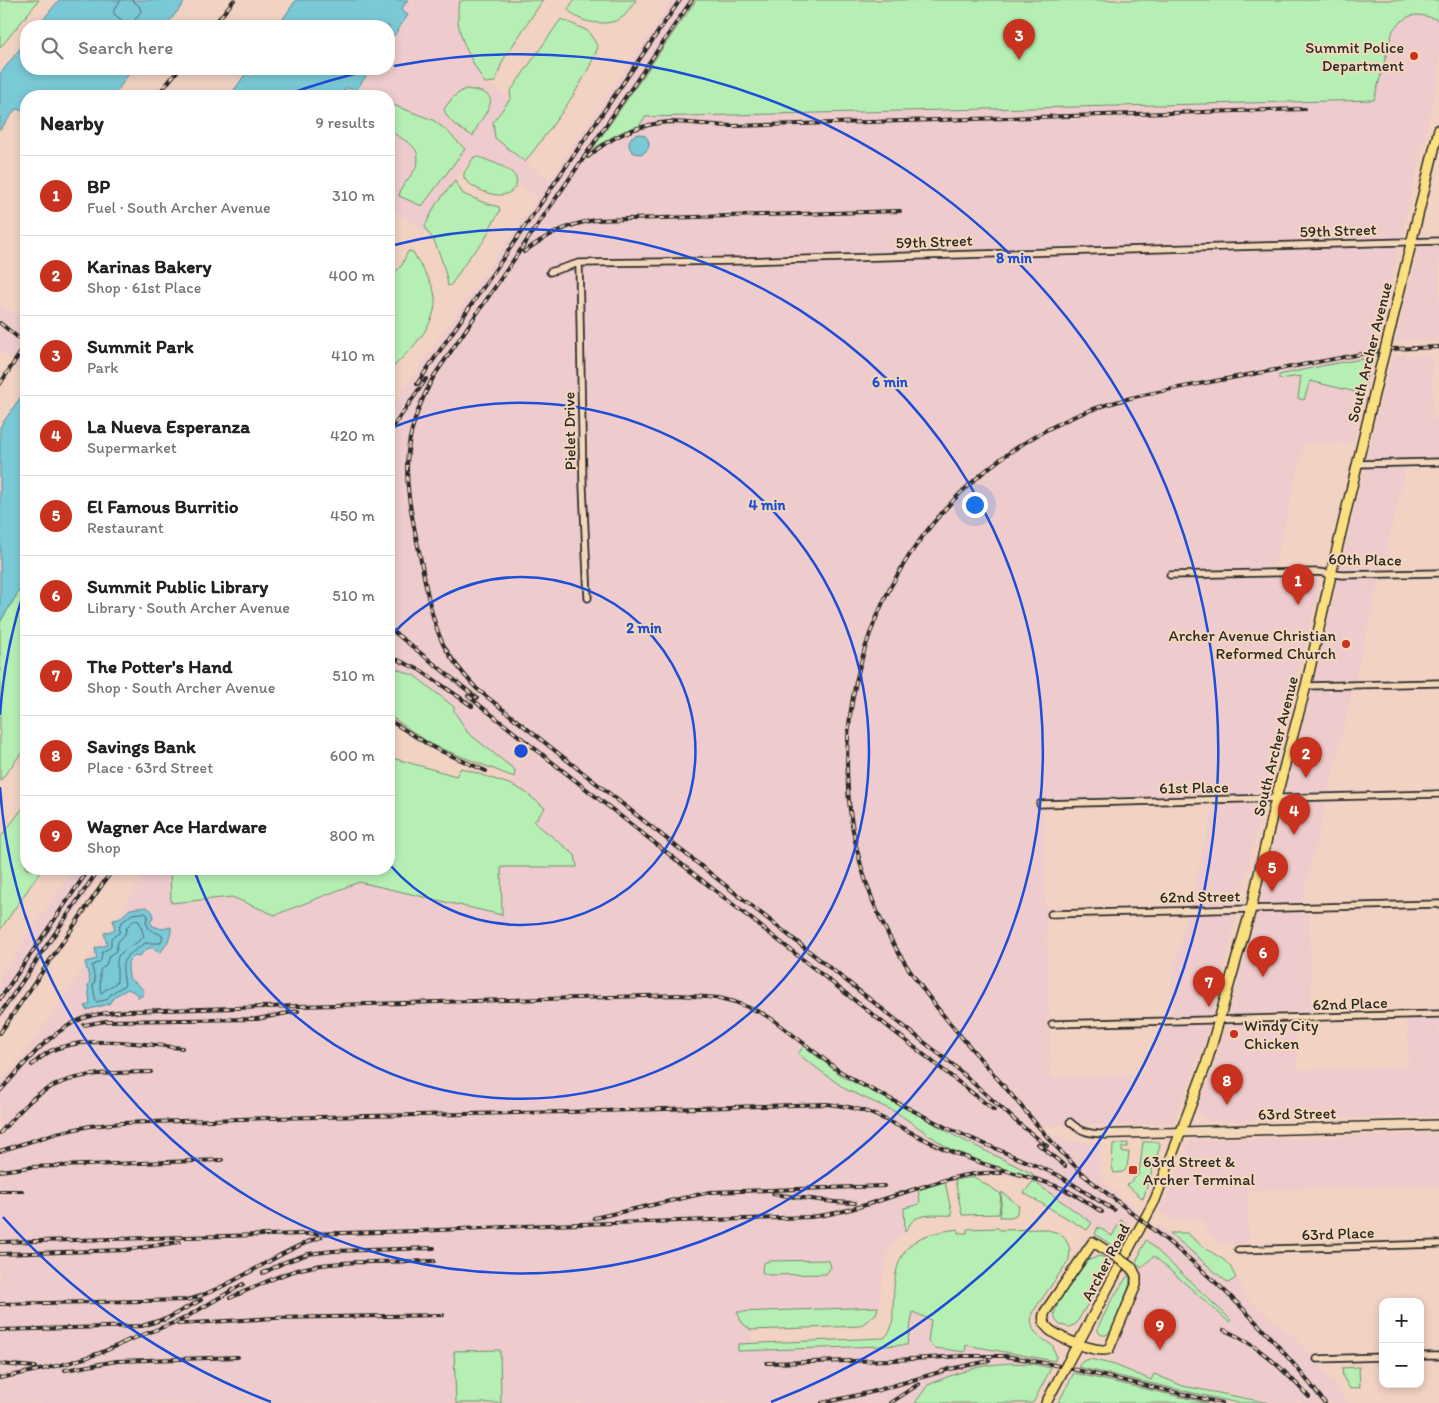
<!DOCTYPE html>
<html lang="en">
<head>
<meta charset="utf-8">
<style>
	:root { --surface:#fff; --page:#f2f2f2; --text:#222; --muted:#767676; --line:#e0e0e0; --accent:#c8321e }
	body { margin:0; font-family:Itim,sans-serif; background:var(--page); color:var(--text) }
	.controls { position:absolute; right:15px; bottom:15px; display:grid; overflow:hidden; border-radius:10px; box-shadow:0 2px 8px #0003 }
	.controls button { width:45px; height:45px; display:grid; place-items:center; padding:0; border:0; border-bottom:1px solid var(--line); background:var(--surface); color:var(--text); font:25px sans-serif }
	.you { position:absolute; left:974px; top:504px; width:18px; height:18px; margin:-12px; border:4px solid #fff; border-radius:50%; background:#1a73e8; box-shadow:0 0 0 8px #1a73e833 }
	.badge { display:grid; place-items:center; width:32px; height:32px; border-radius:50%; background:var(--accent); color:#fff; font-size:16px; font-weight:700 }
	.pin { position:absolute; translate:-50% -41px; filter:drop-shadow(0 1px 2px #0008) }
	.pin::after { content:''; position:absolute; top:26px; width:18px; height:15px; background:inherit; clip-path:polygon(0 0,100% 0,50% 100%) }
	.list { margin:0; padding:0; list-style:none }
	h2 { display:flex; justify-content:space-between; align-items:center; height:65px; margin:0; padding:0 20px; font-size:21px }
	h2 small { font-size:16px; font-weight:400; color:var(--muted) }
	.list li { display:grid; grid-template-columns:32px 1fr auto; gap:15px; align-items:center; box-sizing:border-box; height:80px; padding:0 20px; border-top:1px solid var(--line) }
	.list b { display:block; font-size:19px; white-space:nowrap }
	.list p { margin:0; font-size:16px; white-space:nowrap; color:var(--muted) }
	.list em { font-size:16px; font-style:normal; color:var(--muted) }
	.icon { flex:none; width:28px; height:28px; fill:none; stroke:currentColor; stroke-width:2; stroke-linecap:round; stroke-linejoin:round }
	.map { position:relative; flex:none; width:1439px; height:1403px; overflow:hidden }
	.search { position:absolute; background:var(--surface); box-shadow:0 2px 8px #0003; left:20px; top:20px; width:375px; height:55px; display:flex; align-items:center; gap:12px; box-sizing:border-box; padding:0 18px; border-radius:20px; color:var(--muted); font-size:19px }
	.panel { position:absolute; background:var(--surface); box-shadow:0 2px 8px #0003; left:20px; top:90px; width:375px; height:785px; border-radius:20px }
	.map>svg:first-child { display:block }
</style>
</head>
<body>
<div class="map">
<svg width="1439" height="1403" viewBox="0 0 1439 1403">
	<rect width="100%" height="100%" fill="#f1d2c3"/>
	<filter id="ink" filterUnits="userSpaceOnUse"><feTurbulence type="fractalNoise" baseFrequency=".02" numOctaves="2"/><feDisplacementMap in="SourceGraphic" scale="10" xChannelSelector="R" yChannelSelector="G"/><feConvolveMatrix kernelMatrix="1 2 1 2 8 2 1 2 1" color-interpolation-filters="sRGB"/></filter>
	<g filter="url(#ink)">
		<path fill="#eecbcc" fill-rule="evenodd" d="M408,0H464L459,2L477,71L485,83L511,98L493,122L495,138L549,181L673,0H696L593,149L614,135L629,128L639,126L645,117L1389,41L1393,30L1407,17L1414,14L1423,15L1439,20V74L1354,442L1304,444L1272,576H1319L1316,600L1265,796L1209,1029L1173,1123L1034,1126L1010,1102L1042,1136H1058L1074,1142H1095L1097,1143L1099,1147L1100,1173L1104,1183L1137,1210L1127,1225L1121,1221L1112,1237L1031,1180L999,1176H975L952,1181L919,1190L920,1201L917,1205L904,1208L905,1232L892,1245L887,1253L878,1307L737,1313L742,1323L751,1330V1343L738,1344V1351L907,1345L912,1312L931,1320L928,1341L935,1348L964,1352L966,1345L1055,1361L1051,1368L1033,1364L1011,1363L988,1365L971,1369L928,1385L915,1403H0V1082L28,1049L57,1008L148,869H389L575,855L534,822L525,792L512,785L514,777L504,760L486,748L468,733L454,711V707L415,676L389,666V411L538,197L476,153L436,204L425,226L426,231L389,207V96H340L343,91L347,88L355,92L371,69H389V43L408,15L401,10ZM1216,798L1172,976L1173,1023L1160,1024L1142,1075L1051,1078L1042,802ZM805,1047L843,1077L917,1114L955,1136L1033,1174L1031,1176L988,1164L951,1150L896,1112L845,1089L825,1075L799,1054Z
			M1439,247V339L1396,342L1419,248Z
			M0,304L26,324V371L0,351Z
			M1432,355L1433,420H1439V462L1407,463L1300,909H1309L1311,1017L1295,1018L1297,1070L1409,1067L1407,1017L1439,1016V1116L1209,1121L1201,1116L1198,1106L1215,1067L1264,885L1392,356Z
			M73,869H105L0,1023V978Z
			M1439,1134V1185L1247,1190L1249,1244H1233L1216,1241L1208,1234L1203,1220L1171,1219L1158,1211L1172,1186L1190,1141Z
			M1156,1225L1170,1233L1228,1283L1236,1278L1247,1299L1290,1334L1321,1367L1349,1403H1302L1299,1399L1296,1403H1269L1183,1386L1154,1374L1151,1380L1109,1364L1142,1282L1140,1269L1154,1256L1228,1322L1182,1273L1146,1240Z
			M1078,1367L1238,1403H1208L1074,1373Z"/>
		<path fill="#b5efb3" stroke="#708d6f" d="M0,0H39L0,48Z
			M464,0H543L503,60L495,82L485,83C474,66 458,37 458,18C458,12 458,7 459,2Z
			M574,0H636C632,5 628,12 624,16C611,28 577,24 568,9Z
			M696,0H1439V20C1417,13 1409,11 1393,30L1374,100L645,117L639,126C621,130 607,140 592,150Z
			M561,19L588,31L598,47C582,89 552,126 525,162L495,138L493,122L511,98L510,92Z
			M465,89C512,93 481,113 473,136C462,130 447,122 444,109L453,97Z
			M393,105L433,120L445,129L465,149L422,206L399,196C401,182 418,173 418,159C418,139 392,140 389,125C388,120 389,114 389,110Z
			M474,157H479C489,161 502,165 511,172C524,182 512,196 498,195C486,194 471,187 464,178V173Z
			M455,181L463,194L485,203L499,207L500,211L492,224L484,241L470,256L451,285L448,286C446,272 441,257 435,243C432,236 426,232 425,226L436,204Z
			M408,251L413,252C419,264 427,274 432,286C446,319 410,350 389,371V279L402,265Z
			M1363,359L1369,364L1364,388L1360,393L1310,381L1304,400L1298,398L1301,376L1279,379V375L1326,365Z
			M26,580V747L0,781V622Z
			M389,666L415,676L454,707V711L468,733L515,770L514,777L432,745L389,715Z
			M389,757L456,776L461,768L512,785L525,792L545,808L534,822L575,855L577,867H501L502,915L359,882L275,915L232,897L171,903L170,869H389Z
			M26,804V869H42L0,930V838Z
			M804,1046L843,1077L917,1114L955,1136L1033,1174L1032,1177L988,1164L951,1150L896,1112L845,1089L798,1054Z
			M1143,1142H1159L1160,1146L1143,1199L1127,1185L1139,1174Z
			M1128,1143V1147H1122V1152H1129L1127,1168L1123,1172L1114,1173L1112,1167L1113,1144Z
			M974,1177L1001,1194L999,1214L962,1215L955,1180Z
			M1033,1181L1092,1223L1087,1230L1024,1193Z
			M945,1182L952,1215C942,1216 924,1213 915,1219C910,1222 908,1228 905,1232L904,1208L917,1205L920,1201L918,1190Z
			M1002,1192L1019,1206L1016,1215L1011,1217H1000Z
			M1121,1220L1127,1225L1116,1248L1095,1234L1098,1227L1112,1236Z
			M998,1228L1000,1230L1044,1229L1059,1233L1066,1240L1070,1249L1069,1260L1032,1313C1029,1333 1039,1336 1053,1346L1056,1356L1055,1361L966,1345L965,1352L935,1348L928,1341L931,1320L913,1312L907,1345L738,1351V1344L884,1338C893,1330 893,1322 893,1310C894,1285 893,1255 917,1240C928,1233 945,1231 958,1229V1233H967V1229Z
			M1170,1233H1187L1203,1247L1224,1260L1230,1266L1236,1278L1228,1283Z
			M1146,1240L1231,1320L1229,1322L1154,1256L1141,1268L1136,1262Z
			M1099,1256L1110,1259L1098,1286L1076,1324L1069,1327L1060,1325C1053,1319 1053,1312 1058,1305L1057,1304L1087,1261Z
			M825,1260L829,1261L831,1267L826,1274L769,1275L763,1273L762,1268L764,1263L769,1261Z
			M1129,1274L1130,1280L1129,1287L1112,1331L1106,1335H1101L1098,1331V1327L1112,1299Z
			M878,1307L876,1314L860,1326L751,1330L742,1323L737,1312Z
			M500,1350L501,1403H456L454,1351Z
			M1090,1359L1115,1365L1151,1380L1154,1374L1183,1386L1269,1403H1238L1078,1367L1083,1361Z
			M1010,1363L1033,1364L1051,1368L1033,1403H915L928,1385L947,1377L971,1369L988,1365Z
			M1359,1367L1360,1387L1350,1389L1343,1377L1342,1368Z
			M1074,1373L1208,1403H1058Z"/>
		<path fill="#7ac9d7" stroke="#5a8a92" d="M59,0H186L166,26H38Z
			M296,0H408L401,10L408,15L389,43V26H278Z
			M26,41V69H132L114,96H26V113L17,109L15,110L0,130V74Z
			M249,69H371L355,92L353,89L347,88L343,91L340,96H230Z
			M629 144a10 10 0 1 1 20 0a10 10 0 1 1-20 0Z
			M26,389V580L0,622V427Z
			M146,907C153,910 156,915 150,922L153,926L162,929L171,927C172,935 166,948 159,953C152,944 147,948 140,956L135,955L128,962C128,988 132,975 144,991L143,995L138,998V994L128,989L115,996L109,1004L86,1010L85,1006L90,1004L88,985L90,981L85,962L97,959L95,948L107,945L104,933L115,930L113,920L119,919L130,909Z"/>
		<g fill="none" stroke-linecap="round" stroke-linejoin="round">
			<path stroke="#4b6a70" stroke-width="1" d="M121,0L114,9V14L128,25L133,23L141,11L139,6L132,0
				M145,913L148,915L146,922L149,929L163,936L161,943H145C125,959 119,955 125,985L112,993L106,1000L96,1002L93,986L95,980L92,966C102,960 101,963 102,952L111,947V938L119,933L120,924L132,914Z
				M135,920L139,921L144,936L135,944L128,947L118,956L117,962V982L101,993C100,991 100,974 100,970L106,965L109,956L116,951L118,942L125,934L127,927Z"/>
			<defs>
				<path id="minor" d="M579,263L583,486L588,598
					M550,272L579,263L740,261L1439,241
					M1357,464L1439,462
					M1170,575L1317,572L1342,575L1439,573
					M1306,686L1439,683
					M1040,804L1439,794
					M1051,914L1439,904
					M1052,1024L1439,1014
					M1070,1122C1081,1132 1090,1134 1105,1134
					M1238,1250L1439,1244
					M1420,1356H1439
					M1317,1359L1383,1357"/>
				<path id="tertiary" d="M1105,1134L1181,1132"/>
				<path id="secondary" d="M1181,1132L1439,1125"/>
				<path id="primary" d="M1391,326L1439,129
					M1112,1254L1093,1242L1045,1312C1043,1316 1043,1320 1045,1324C1050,1336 1097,1354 1109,1349L1136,1285V1276L1132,1268
					M1067,1364L1155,1200L1206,1065L1251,909L1276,798L1306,686L1333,566L1380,369
					M1046,1403L1063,1371"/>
			</defs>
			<use href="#minor" stroke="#2b2b2b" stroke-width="9"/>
			<use href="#tertiary" stroke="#2b2b2b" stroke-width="11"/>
			<use href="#secondary" stroke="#2b2b2b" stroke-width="12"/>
			<use href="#primary" stroke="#2b2b2b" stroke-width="12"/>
			<use href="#minor" stroke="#f4d8bb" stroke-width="5.5"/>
			<use href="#tertiary" stroke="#f4d8bb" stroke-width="8"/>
			<use href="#secondary" stroke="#f4d8bb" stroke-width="9"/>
			<use href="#primary" stroke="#fbe080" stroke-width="9"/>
			<defs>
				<path id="rail" d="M692,0L434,376C421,400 411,424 408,451C404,486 413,521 420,556C426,585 430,616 443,644C452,661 464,675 477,689L953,1065L1017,1122
					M213,26L234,0
					M157,96L179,69
					M588,157C610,137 639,124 669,122C691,122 713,126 735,126L1305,109
					M524,252C546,235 568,224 595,220L900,211
					M0,323L26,344
					M0,384L26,344
					M417,384L680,0
					M389,433L426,379
					M389,628L477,698
					M389,656L420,670L472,706
					M468,696L994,1110
					M389,720L434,748L486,771
					M0,999L89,869
					M0,1014L99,869
					M84,1025L106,1021L257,1019L298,1011
					M0,1033L113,869
					M32,1065C40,1058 48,1051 58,1048C93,1036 146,1044 182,1048
					M0,1091C25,1064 49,1031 84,1018C98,1013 114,1012 129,1011L679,995L719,998L735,1002L762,1013L775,1021L838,1070L859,1083L947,1128L1058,1175L1114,1210
					M1012,1118L1047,1146
					M0,1133C12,1120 24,1104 39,1094C73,1071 112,1073 151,1072
					M1038,1144L1065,1166
					M0,1151L57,1133L90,1126L122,1123L270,1118L568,1112L826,1104C869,1107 889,1122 926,1140C939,1147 954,1153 968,1158C997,1170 1027,1175 1056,1186C1073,1192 1087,1202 1102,1212
					M0,1171L31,1167L222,1160
					M1082,1174C1123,1206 1165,1237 1204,1272C1248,1311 1289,1356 1325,1403
					M1088,1178C1053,1147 1027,1112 996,1077C953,1027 908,979 880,918C797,731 876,513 1060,423C1108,399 1162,391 1215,381C1265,372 1316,362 1367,353L1392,349L1439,347
					M0,1191H22
					M773,1194L834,1202L855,1203
					M594,1218L710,1192L884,1186
					M0,1242L417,1231L547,1225L810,1217C849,1213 888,1197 925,1186C950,1178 975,1171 1001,1173
					M0,1254L125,1250L179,1242
					M263,1273L285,1262L308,1254L333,1251L434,1248
					M230,1298C256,1287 283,1272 310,1267C347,1260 395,1262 434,1261
					M0,1304L188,1300C235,1286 274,1253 321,1237
					M164,1320L201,1300
					M178,1324L274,1318L443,1315
					M0,1330L142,1326L164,1319
					M1224,1330C1258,1344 1284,1370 1309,1397
					M122,1343L181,1320L243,1284
					M767,1363L894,1360L963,1356H1005L1050,1364L1222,1403
					M0,1364L35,1367
					M65,1370L117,1361L238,1357
					M0,1378C44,1369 89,1361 129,1340
					M822,1403L872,1392L950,1369L989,1361
					M890,1403L919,1384"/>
			</defs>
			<use href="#rail" stroke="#2b2b2b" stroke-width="4"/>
			<use href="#rail" stroke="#f4d8bb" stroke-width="2" stroke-dasharray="5.5" stroke-linecap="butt"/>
			<defs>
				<path id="primary-bridge" d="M1380,369L1391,326
					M1112,1254L1132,1268
					M1063,1371L1067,1364"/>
			</defs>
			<use href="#primary-bridge" stroke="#2b2b2b" stroke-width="12" stroke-linecap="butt"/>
			<use href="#primary-bridge" stroke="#fbe080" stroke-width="9"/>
		</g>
	</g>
	<g fill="none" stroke="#1d4ed8" stroke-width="2.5">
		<path d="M390 637A174 174 0 1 1 390 865"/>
		<path d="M391 428A348 348 0 1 1 194 870"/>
		<path d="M0 715A522 522 0 0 1 26 585M390 246A522 522 0 1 1 0 787"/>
		<path d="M271 1402A697 697 0 0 1 3 1217M283 96A697 697 0 0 1 376 69M394 66A697 697 0 0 1 771 1402"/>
	</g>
	<g fill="#c8321e" stroke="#f4d8bb" stroke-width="2">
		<circle cx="1414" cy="56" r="5"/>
		<circle cx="1346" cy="644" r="5"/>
		<circle cx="1234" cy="1034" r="5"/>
		<rect x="1128" y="1165" width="10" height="10" rx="2.5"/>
	</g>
	<g text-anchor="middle" stroke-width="4" stroke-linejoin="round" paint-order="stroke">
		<g font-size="16" fill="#2b2b2b" stroke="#f4d8bb" text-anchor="end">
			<text x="1404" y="53">Summit Police<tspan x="1404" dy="18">Department</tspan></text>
			<text x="1336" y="641">Archer Avenue Christian<tspan x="1336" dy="18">Reformed Church</tspan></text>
			<text x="1244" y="1031" text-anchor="start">Windy City<tspan x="1244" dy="18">Chicken</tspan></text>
			<text x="1143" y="1167" text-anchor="start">63rd Street &amp;<tspan x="1143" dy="18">Archer Terminal</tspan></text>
		</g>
		<g font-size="16" fill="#2b2b2b" stroke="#f4d8bb">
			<text transform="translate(1338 230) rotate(-2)" y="6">59th Street</text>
			<text transform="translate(934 241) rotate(-2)" y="6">59th Street</text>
			<text transform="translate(1369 352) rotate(-76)" y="6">South Archer Avenue</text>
			<text transform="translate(569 431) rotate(-91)" y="6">Pielet Drive</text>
			<text transform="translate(1365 559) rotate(1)" y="6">60th Place</text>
			<text transform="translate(1275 746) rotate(-76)" y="6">South Archer Avenue</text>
			<text transform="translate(1194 787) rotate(-1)" y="6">61st Place</text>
			<text transform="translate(1200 896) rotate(-1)" y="6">62nd Street</text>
			<text transform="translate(1350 1003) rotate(-2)" y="6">62nd Place</text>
			<text transform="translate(1297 1113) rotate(-1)" y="6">63rd Street</text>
			<text transform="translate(1338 1233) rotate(-2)" y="6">63rd Place</text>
			<text transform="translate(1105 1262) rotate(-62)" y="6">Archer Road</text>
		</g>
	</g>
	<circle cx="521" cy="751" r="8" fill="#1d4ed8" stroke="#f4d8bb" stroke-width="2.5"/>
	<g font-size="15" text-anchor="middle" font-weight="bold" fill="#1d4ed8" stroke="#f4d8bb" stroke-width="4" stroke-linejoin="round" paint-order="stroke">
		<text x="1014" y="263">8 min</text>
		<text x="890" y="387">6 min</text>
		<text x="767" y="510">4 min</text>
		<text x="644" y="633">2 min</text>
	</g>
</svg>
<div class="controls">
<button>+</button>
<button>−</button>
</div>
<div class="you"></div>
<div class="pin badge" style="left:1298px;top:605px">1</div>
<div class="pin badge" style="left:1306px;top:778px">2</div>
<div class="pin badge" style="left:1019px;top:60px">3</div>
<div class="pin badge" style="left:1294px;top:835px">4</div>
<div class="pin badge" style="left:1272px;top:892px">5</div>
<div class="pin badge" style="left:1263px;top:977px">6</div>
<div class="pin badge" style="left:1209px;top:1007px">7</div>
<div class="pin badge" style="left:1227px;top:1105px">8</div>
<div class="pin badge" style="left:1160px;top:1350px">9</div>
<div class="search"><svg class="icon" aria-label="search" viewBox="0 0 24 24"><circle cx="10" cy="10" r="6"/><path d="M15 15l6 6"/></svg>Search here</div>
<section class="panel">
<h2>Nearby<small>9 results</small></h2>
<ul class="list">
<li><span class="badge">1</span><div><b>BP</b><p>Fuel · South Archer Avenue</p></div><em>310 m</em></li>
<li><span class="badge">2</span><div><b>Karinas Bakery</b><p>Shop · 61st Place</p></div><em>400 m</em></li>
<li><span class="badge">3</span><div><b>Summit Park</b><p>Park</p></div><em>410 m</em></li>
<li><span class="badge">4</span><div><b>La Nueva Esperanza</b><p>Supermarket</p></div><em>420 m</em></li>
<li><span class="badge">5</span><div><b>El Famous Burritio</b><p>Restaurant</p></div><em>450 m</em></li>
<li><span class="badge">6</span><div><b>Summit Public Library</b><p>Library · South Archer Avenue</p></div><em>510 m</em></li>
<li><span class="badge">7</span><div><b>The Potter's Hand</b><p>Shop · South Archer Avenue</p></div><em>510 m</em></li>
<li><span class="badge">8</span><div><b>Savings Bank</b><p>Place · 63rd Street</p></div><em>600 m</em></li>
<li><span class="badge">9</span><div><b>Wagner Ace Hardware</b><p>Shop</p></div><em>800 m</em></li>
</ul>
</section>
</div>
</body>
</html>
